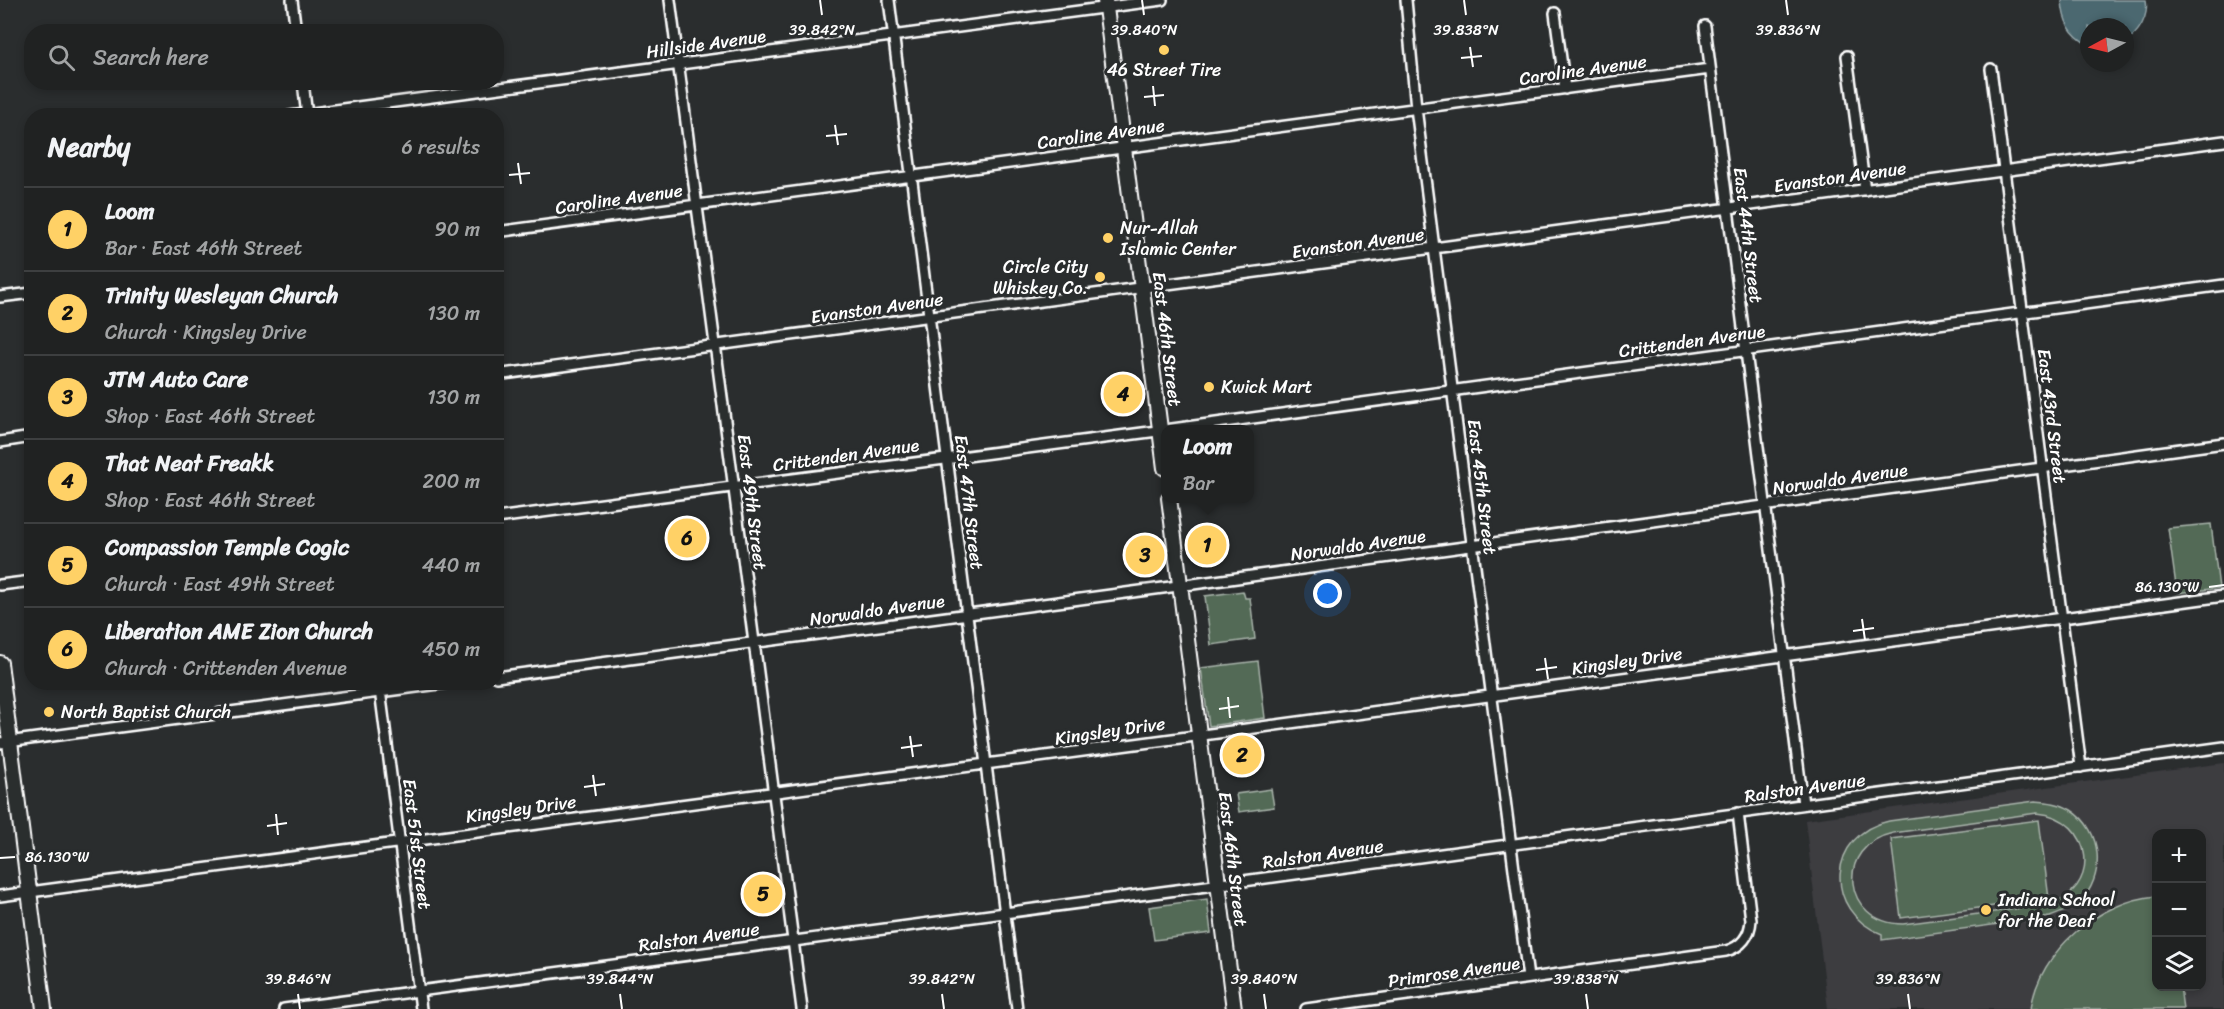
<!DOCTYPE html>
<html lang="en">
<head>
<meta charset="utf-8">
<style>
	:root { --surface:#202222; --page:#2d2f2f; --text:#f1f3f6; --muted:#a2a4a5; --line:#3d3f40; --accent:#ffd166 }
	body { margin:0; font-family:Sriracha,sans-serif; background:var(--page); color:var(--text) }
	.controls { position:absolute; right:18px; bottom:18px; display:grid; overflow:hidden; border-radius:12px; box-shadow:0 3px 9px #0003 }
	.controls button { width:54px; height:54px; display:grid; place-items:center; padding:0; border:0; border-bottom:2px solid var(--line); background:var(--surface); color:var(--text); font:30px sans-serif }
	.compass { position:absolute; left:2080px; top:18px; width:54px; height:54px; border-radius:50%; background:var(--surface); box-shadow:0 3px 9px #0003; rotate:263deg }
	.you { position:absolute; left:1328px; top:594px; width:21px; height:21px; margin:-15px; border:4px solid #fff; border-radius:50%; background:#1a73e8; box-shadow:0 0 0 9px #1a73e833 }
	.badge { display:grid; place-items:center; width:39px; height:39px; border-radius:50%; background:var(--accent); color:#111; font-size:20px; font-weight:700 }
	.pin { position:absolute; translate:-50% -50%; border:3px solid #fff; box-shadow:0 2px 6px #0006 }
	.popup { position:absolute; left:1161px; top:425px; width:93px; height:78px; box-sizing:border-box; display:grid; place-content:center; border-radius:12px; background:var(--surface); filter:drop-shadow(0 2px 4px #0005); font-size:20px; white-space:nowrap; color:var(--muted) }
	.popup b { font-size:22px; color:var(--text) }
	.popup::after { content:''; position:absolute; left:50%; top:100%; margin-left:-12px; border:12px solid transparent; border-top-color:var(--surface) }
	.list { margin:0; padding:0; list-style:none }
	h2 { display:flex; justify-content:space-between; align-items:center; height:78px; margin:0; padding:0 24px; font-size:26px }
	h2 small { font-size:20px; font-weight:400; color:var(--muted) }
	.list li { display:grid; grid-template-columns:39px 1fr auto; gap:18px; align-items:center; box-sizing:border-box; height:84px; padding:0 24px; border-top:2px solid var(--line) }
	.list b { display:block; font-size:22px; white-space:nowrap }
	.list p { margin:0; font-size:20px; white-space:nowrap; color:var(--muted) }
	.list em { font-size:20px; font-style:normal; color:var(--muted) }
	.icon { flex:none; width:33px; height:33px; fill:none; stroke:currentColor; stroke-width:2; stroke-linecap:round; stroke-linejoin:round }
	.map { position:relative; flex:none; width:2224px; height:1009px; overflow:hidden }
	.search { position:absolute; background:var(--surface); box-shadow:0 3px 9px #0003; left:24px; top:24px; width:480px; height:66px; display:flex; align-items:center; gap:15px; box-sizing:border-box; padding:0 21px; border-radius:24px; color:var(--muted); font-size:22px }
	.panel { position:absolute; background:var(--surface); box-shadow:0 3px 9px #0003; left:24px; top:108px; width:480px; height:582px; border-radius:24px }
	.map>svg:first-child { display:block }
</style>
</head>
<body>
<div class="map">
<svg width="2224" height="1009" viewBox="0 0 2224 1009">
	<rect width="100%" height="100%" fill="#2a2d2e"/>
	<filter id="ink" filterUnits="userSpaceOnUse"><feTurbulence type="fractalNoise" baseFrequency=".0167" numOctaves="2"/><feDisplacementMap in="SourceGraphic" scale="12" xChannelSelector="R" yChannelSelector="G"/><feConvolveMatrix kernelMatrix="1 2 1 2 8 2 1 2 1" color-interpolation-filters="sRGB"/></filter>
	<g filter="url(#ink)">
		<path fill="#3d3c41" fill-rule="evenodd" d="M2224,763V1009H1828L1805,820ZM2156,834H2202V986H2156Z"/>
		<path fill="#536a57" stroke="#a9b4ab" stroke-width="1.5" fill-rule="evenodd" d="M2211,524L2219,588L2177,593L2168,528Z
			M1243,591L1245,598H1250L1255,639L1211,645L1205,596Z
			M1258,661L1265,718L1209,726L1201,668Z
			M1271,789L1274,807L1239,812L1236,794Z
			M2035,801C2048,802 2060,803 2071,810C2103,830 2106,877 2079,903C2070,910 2060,913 2050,917L1882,940V934C1823,912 1827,834 1889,821ZM2037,813C2095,818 2103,892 2046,905L1903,924C1842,923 1834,846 1893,833Z
			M2039,820L2049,899L1901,918L1891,839Z
			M2156,896V986L2180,987L2183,1009H2031C2039,950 2100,901 2156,896Z
			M1207,899L1211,933L1154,940L1149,907Z"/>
		<path fill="#4b686f" stroke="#93a4a9" stroke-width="1.5" d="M2062,0H2146C2149,17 2139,33 2125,42V27H2089V45C2070,35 2063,21 2062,0Z"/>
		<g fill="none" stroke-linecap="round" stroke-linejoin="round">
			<defs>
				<path id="street" d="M292,0L296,32
					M670,0L802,1009
					M889,0L1017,1009
					M1406,0L1416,108L1528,978
					M1555,13L1565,89
					M1705,26L1803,804
					M1847,56L1865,190
					M1991,69L2081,767
					M303,82L307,116
					M290,116L1162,0
					M496,232L1710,69
					M0,297L32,293
					M496,375L2224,141
					M1165,430L2224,285
					M0,442L32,437
					M496,518L1165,430
					M0,585L32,581
					M496,677L1193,584L2224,443
					M379,682L421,1009
					M0,743L454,682
					M0,896L1210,734L2224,596
					M284,1009L1229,883L2224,747
					M1306,1009L1726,951C1741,947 1750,936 1751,920L1738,813"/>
				<path id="secondary" d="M1105,0L1165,468
					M1169,498L1234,1009
					M0,663L44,1009"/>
			</defs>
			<use href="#street" stroke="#fff" stroke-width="14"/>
			<use href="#secondary" stroke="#fff" stroke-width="18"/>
			<use href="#street" stroke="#2a2d2e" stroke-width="9"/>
			<use href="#secondary" stroke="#2a2d2e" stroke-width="14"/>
		</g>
	</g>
	<path fill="none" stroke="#fff" stroke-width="2" d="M820,0L822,15M1142,0L1144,15M1464,0L1466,15M1786,0L1788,15M1470,47L1473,67M1461,58L1482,56M1153,86L1155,106M1144,97L1164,95M835,125L838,145M826,136L847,134M518,163L521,184M509,175L530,173M2209,587L2224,585M1862,619L1865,640M1853,631L1874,628M1545,658L1548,679M1536,670L1557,667M1228,697L1230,718M1219,709L1239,706M910,736L913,757M901,748L922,745M593,775L596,796M584,787L605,784M276,814L278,835M267,826L287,823M0,858L15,857M298,994L300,1009M620,994L622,1009M942,994L944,1009M1264,994L1266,1009M1586,994L1588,1009M1908,994L1910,1009"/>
	<g fill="#ffd166" stroke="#2a2d2e" stroke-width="2">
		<circle cx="1164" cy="50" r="6"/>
		<circle cx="1108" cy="238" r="6"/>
		<circle cx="1100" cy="277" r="6"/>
		<circle cx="1209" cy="387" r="6"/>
		<circle cx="49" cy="712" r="6"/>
		<circle cx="1986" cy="910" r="6"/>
	</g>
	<g text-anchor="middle" stroke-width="6" stroke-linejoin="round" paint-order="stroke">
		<g font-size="18" fill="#fff" stroke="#2a2d2e">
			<text transform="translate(706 44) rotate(-8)" y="6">Hillside Avenue</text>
			<text transform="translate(1583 70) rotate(-8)" y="6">Caroline Avenue</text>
			<text transform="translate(1101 134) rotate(-8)" y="6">Caroline Avenue</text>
			<text transform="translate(1840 177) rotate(-8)" y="6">Evanston Avenue</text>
			<text transform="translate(619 199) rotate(-8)" y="6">Caroline Avenue</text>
			<text transform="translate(1748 235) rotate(83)" y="6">East 44th Street</text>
			<text transform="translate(1358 243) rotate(-8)" y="6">Evanston Avenue</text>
			<text transform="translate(877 308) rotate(-8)" y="6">Evanston Avenue</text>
			<text transform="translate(1167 339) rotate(83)" y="6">East 46th Street</text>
			<text transform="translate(1692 341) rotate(-8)" y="6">Crittenden Avenue</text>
			<text transform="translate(2052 416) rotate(83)" y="6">East 43rd Street</text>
			<text transform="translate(846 455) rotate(-8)" y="6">Crittenden Avenue</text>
			<text transform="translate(1840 479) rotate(-8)" y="6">Norwaldo Avenue</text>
			<text transform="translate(1482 487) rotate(83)" y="6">East 45th Street</text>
			<text transform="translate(752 502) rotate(83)" y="6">East 49th Street</text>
			<text transform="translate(969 502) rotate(83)" y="6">East 47th Street</text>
			<text transform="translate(1358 545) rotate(-8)" y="6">Norwaldo Avenue</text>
			<text transform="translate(877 610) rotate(-8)" y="6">Norwaldo Avenue</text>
			<text transform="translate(1627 661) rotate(-8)" y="6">Kingsley Drive</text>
			<text transform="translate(1110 731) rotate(-8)" y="6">Kingsley Drive</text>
			<text transform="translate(1805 788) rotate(-8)" y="6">Ralston Avenue</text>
			<text transform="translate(521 809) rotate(-8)" y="6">Kingsley Drive</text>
			<text transform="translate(417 844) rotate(83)" y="6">East 51st Street</text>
			<text transform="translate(1323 854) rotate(-8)" y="6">Ralston Avenue</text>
			<text transform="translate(1233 859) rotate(83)" y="6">East 46th Street</text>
			<text transform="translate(699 937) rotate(-8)" y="6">Ralston Avenue</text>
			<text transform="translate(1454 972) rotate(-8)" y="6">Primrose Avenue</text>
		</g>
		<g font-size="18" fill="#fff" stroke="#2a2d2e" text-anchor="start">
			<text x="1164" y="76" text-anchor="middle">46 Street Tire</text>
			<text x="1120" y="234">Nur-Allah<tspan x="1120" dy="21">Islamic Center</tspan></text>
			<text x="1088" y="273" text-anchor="end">Circle City<tspan x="1088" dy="21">Whiskey Co.</tspan></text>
			<text x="1221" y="393">Kwick Mart</text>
			<text x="61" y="718">North Baptist Church</text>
			<text x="1998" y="906">Indiana School<tspan x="1998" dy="21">for the Deaf</tspan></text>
		</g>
	</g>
	<g font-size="15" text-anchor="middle" fill="#fff" stroke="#2a2d2e" stroke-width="6" stroke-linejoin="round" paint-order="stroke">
		<text x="822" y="35">39.842°N</text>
		<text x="1144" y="35">39.840°N</text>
		<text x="1466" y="35">39.838°N</text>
		<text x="1788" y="35">39.836°N</text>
		<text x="2167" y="592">86.130°W</text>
		<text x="57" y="862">86.130°W</text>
		<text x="298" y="984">39.846°N</text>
		<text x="620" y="984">39.844°N</text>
		<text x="942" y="984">39.842°N</text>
		<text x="1264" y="984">39.840°N</text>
		<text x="1586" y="984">39.838°N</text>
		<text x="1908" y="984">39.836°N</text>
	</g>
</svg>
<div class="controls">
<button>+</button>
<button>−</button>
<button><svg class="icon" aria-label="layers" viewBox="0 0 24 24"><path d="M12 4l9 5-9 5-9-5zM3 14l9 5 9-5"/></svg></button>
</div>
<svg class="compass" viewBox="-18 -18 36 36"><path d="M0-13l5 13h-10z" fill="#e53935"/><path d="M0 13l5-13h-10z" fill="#a2a4a5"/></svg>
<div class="you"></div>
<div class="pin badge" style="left:1207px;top:545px">1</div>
<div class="popup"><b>Loom</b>Bar</div>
<div class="pin badge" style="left:1242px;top:755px">2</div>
<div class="pin badge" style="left:1145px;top:555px">3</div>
<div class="pin badge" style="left:1123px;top:394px">4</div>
<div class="pin badge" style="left:763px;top:894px">5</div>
<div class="pin badge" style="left:687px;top:538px">6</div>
<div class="search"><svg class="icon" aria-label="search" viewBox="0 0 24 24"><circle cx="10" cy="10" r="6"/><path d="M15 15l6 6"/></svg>Search here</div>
<section class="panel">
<h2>Nearby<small>6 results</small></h2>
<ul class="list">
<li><span class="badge">1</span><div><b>Loom</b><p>Bar · East 46th Street</p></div><em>90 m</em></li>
<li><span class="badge">2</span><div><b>Trinity Wesleyan Church</b><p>Church · Kingsley Drive</p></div><em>130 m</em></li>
<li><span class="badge">3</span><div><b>JTM Auto Care</b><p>Shop · East 46th Street</p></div><em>130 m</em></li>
<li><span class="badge">4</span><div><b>That Neat Freakk</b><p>Shop · East 46th Street</p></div><em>200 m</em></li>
<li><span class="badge">5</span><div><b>Compassion Temple Cogic</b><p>Church · East 49th Street</p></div><em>440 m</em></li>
<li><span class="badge">6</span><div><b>Liberation AME Zion Church</b><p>Church · Crittenden Avenue</p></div><em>450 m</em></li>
</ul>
</section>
</div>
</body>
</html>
